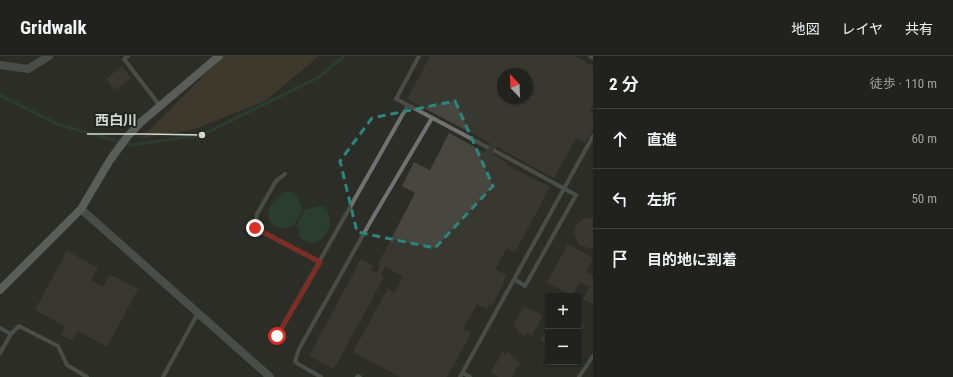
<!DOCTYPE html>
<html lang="ja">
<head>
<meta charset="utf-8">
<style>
	:root { --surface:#21221d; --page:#2d2f2a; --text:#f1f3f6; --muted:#a2a4a4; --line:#3e3f3b }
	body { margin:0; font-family:"Roboto Condensed","Noto Sans JP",sans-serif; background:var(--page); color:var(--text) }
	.controls { position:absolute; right:12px; bottom:12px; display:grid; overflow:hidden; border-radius:4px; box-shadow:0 1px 3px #0004 }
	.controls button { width:36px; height:36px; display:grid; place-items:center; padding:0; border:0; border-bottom:1px solid var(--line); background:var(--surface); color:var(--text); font:20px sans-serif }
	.compass { position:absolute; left:497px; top:12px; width:36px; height:36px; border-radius:50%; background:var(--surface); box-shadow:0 1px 3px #0004; rotate:337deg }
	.stop { position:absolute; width:12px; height:12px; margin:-9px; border:3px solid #d93025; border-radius:50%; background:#fff }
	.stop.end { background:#d93025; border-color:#fff; box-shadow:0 1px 4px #0008 }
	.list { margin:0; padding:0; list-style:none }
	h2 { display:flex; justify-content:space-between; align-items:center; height:52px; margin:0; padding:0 16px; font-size:17px }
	h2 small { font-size:13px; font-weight:400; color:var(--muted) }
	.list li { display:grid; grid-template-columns:26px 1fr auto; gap:12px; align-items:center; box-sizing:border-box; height:60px; padding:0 16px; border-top:1px solid var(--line) }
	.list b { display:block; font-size:15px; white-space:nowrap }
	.list em { font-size:13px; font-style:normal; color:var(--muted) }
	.icon { flex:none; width:22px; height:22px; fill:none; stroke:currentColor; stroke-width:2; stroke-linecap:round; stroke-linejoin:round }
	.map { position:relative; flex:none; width:593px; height:321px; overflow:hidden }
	header { display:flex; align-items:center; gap:24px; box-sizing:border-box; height:56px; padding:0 20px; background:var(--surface); border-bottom:1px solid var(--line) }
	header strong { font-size:19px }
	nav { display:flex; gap:22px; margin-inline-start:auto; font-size:14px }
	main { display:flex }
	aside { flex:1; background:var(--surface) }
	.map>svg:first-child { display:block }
</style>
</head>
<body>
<header>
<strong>Gridwalk</strong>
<nav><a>地図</a><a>レイヤ</a><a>共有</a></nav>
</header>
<main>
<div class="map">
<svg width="593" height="321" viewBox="0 0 593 321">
	<rect width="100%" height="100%" fill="#2c2d27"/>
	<path fill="#554733" d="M224,0H319L265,45L192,74L141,82Z"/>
	<path fill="#2c4e3c" d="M286,135C298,136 298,144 303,152L294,169L282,173C258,166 269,144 286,135Z
		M317,150L325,151C336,164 327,188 309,187L299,181V173L296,170L305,153L307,154Z"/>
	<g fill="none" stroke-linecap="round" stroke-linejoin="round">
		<path stroke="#2c4e3c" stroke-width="3" d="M0,39L57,68L131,89L202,79L319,21L344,0"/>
	</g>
	<path fill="#47463f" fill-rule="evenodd" d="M430,0H575L593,10V50L590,56L593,58V73L585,87L576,82L554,122L497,91L493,98L508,107L507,109L550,131L515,196L507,192L495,213L506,219L504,223L505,224L492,250L489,248L487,253L477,248L463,273L471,277L447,321H400L353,296L388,232L395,236L403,220L385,211L381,219L384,221L334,313L309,300L361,203L373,210L371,214L376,217L380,210L378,208L415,137L402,130L414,106L430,114L449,77L484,96L490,87L407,43ZM503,18H527V42H503Z
		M122,10L131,22L115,34L106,23Z
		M588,162H593V192H589L579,189L574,179L576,169L583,163Z
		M568,188L593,202L586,216L593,220V248L583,243L590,231L580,226L572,240L547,226Z
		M67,195L98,212L91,224L103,231L110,218L138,233L107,291L78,275L73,285L61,279L65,270L35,254Z
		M524,250L543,260L532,280L526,277L524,280L517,276L518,273L513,270Z
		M578,267L584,270L581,275L578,273Z
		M548,271V289L540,284Z
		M502,296L505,298L507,296L513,300L512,302L520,306L512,321H499L491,317Z"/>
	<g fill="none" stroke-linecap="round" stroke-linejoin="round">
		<path stroke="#70726f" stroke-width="4" d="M128,0L124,3L160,50
			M590,0L593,2
			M408,49L487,91
			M495,95L576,139L525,230L514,223
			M285,118L276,125L257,158L255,172L320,206
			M0,272L11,278L19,270L58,290L67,309L87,321
			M277,280L408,49L396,43L419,0
			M0,297L11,278
			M463,317L470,321
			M163,321L198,257
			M321,321L298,308L295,305L299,293L372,163L432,62
			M357,321L358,320L360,321
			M460,321L593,80
			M579,321L593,300"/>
		<path stroke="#70726f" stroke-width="8" d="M0,9L28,13L49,0
			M81,153L270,321"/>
		<path stroke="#959994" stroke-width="8" d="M0,234L81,153L110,104L127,81L140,67L219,0"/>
	</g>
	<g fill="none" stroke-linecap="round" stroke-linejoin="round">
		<path stroke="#d93025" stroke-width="5" d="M255,172L320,206L277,280"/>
	</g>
	<path d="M0 0H593V321H0ZM455,45L493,130L435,192L357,176L340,105L372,62Z" fill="#2c2d27" fill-opacity=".55" fill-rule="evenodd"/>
	<path fill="none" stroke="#2d857d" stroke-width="3" stroke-dasharray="8 5" stroke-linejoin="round" d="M455,45L493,130L435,192L357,176L340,105L372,62Z"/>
	<path fill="none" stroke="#d6d7d3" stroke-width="1.5" d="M202 79L145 78H87"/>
	<circle fill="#d6d7d3" stroke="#22241e" stroke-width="1.5" cx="202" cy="79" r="4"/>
	<g font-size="14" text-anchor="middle" font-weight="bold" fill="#d6d7d3" stroke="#22241e" stroke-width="4" stroke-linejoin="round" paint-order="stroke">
		<text x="116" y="69">西白川</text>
	</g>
</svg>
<div class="controls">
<button>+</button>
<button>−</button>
</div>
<svg class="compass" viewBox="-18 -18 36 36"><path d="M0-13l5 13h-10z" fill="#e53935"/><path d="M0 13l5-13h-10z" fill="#a2a4a4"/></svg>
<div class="stop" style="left:277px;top:280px"></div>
<div class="stop end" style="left:255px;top:172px"></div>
</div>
<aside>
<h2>2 分<small>徒歩 · 110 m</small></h2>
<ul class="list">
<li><svg class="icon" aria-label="ahead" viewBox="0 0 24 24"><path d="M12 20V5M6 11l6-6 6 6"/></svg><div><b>直進</b></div><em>60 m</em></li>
<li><svg class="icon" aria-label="left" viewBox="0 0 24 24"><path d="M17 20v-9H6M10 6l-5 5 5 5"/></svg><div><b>左折</b></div><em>50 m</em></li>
<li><svg class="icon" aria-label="arrive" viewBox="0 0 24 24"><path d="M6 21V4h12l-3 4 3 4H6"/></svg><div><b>目的地に到着</b></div></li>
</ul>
</aside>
</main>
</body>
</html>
